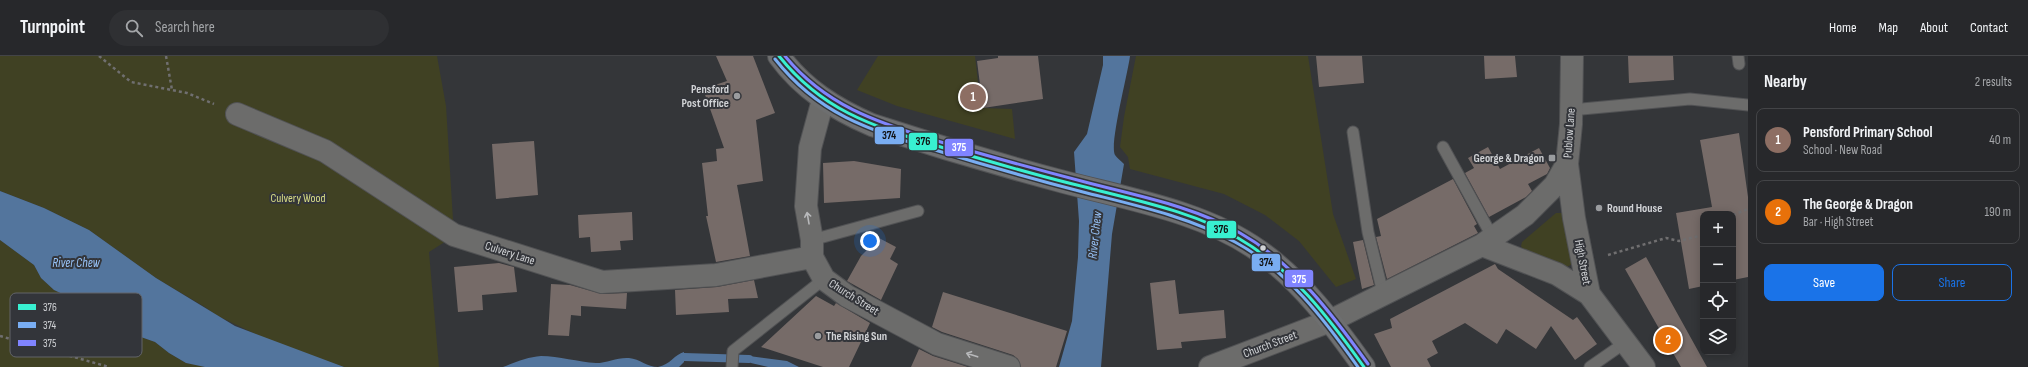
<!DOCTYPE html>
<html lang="en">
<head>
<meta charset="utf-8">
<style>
	:root { --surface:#27282b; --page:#2f3033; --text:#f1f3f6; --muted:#a4a6a9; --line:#434447; --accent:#1a73e8 }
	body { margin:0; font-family:"Sofia Sans Condensed",sans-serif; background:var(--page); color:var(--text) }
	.controls { position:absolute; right:12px; bottom:12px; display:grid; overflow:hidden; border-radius:8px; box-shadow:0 2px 10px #0003 }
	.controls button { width:36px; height:36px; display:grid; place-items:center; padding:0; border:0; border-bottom:1px solid var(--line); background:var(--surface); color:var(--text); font:20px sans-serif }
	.you { position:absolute; left:870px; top:185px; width:14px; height:14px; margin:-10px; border:3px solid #fff; border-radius:50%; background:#1a73e8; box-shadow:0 0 0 6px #1a73e833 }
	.badge { display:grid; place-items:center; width:26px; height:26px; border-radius:50%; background:var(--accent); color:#fff; font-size:13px; font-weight:700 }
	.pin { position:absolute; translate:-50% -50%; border:2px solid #fff; box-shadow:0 1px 4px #0006 }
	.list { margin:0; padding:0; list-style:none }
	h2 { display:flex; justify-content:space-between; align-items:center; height:52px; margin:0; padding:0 16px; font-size:17px }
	h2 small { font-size:13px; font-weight:400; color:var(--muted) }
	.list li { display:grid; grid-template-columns:26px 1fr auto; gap:12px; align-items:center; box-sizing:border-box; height:64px; margin:0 8px 8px; padding:0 8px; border:1px solid var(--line); border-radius:8px }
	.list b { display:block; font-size:15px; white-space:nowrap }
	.list p { margin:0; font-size:13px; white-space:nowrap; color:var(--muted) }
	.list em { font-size:13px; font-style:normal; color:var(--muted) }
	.actions { display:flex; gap:8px; padding:12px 16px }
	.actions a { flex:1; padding:9px 0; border:1px solid var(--accent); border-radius:8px; text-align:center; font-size:14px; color:var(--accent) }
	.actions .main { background:var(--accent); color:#fff }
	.icon { flex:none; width:22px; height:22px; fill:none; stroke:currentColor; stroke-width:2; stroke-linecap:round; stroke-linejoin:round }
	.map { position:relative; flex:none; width:1748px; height:311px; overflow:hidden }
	header { display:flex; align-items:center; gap:24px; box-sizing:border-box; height:56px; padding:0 20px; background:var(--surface); border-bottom:1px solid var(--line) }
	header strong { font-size:19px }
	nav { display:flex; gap:22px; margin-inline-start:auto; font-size:14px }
	.search { width:280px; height:36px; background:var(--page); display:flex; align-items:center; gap:10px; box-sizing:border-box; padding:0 14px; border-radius:22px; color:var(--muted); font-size:15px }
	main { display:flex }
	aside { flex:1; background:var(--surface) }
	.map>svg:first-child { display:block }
</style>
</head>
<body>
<header>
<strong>Turnpoint</strong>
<div class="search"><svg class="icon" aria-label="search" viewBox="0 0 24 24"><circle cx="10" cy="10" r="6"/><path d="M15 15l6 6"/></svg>Search here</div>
<nav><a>Home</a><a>Map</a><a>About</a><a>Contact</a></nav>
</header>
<main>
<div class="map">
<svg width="1748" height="311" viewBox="0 0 1748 311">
	<rect width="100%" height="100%" fill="#343639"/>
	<path fill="#404123" d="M0,0H437L446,50L454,180L429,196L439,311H344L264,282L216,259L205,251L156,222L89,174L44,152L0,135Z
		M878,0H975L981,52L1012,53L1015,83L897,50L857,34Z
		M1136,0H1308L1333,158L1356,223L1336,231L1299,185L1265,159L1224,138L1130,113L1128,101L1120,91L1124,61Z
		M1556,157H1562L1564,161L1572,208L1567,211L1525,196L1521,190L1522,186Z
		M0,184L34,209L41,222L54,234L90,251L138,280L155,286L169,297L186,307L205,311H0Z"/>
	<path fill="#53759d" d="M1103,0H1130C1128,17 1109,89 1115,99C1117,102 1121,105 1124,108L1112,178L1101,311H1059L1072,265L1078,201L1079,165L1074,96L1087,78L1103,9Z
		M0,135L44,152L89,174L156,222L235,270L344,311H205L186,307L169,297L155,286L138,280L90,251L54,234L41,222L34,209L0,184Z
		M684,296V306L679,311H503C515,306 528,301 541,300C559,300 578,306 596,307C607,307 618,301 629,302C640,303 647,311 658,311C670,309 675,298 684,296Z
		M749,300L787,305L799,311H768L751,307Z"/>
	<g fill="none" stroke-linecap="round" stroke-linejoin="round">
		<path stroke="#53759d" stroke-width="8" d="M684,301L749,303"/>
	</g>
	<path fill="#766b68" d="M716,0H753L775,57L756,64L763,125L737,129L750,200L716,206L706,160H708L702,107L717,105L716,93L724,92L703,33L727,25Z
		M998,0H1038L1043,43L983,52L977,5L998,2Z
		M1316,0H1362L1364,27L1319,31Z
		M1484,0H1515L1517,21L1485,23Z
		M1628,0H1673L1674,24L1629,27Z
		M1739,77L1748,141V221L1733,224V158H1703V230L1689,233L1676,157L1712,151L1700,84Z
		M534,85L538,139L496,143L492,88Z
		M1488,91L1500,113L1539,92L1550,112L1547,118L1528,128L1532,135L1526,141L1489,161L1465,117L1474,112L1468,102Z
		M854,105L901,113L900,142L824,147L823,107Z
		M1453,123L1477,168L1474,170L1478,177L1387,223L1376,181L1381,180L1377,163Z
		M632,156L633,184L620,185L621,194L591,196L590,181L579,182L578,159Z
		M879,182L896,191L890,203L898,208L881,244L847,225L861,200Z
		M1363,184L1374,229L1362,233L1353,186Z
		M1646,201L1707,311H1681L1625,213Z
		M499,207L514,211L517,236L482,239L483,254L458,256L454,211Z
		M1495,208L1498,213L1573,264L1577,261L1597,288L1575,304L1551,270L1536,293L1506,273L1497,288L1465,267L1432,285L1438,297L1427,303L1431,311H1391L1374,278L1392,272L1390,263Z
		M754,224L758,242L728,243L729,256L676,259L675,234L717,231Z
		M1175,224L1179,258L1224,254L1226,282L1181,286L1182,292L1157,294L1150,227Z
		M551,228L570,229L602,238L627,237L626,253L581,250V260L571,259L569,280L548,279Z
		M943,236L1067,275L1056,311H1021L1018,303L1013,299L942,276L932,271Z
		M816,240L834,250L836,247L870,267L849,311H823L761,291Z
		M919,293L933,300L968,311H911Z"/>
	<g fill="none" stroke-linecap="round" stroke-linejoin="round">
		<defs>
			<path id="service" d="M1738,0L1739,8
				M1571,54L1690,43L1748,49
				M1353,76L1368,176L1383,237
				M1443,91L1493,182
				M812,184L918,155
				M732,311L733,295L824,223
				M1590,311L1626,286"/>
			<path id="minor" d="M823,44L810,92L806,150L812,184V201L824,223L847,240L937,288L1009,311
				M237,58L325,95L454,179L602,226L716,219L812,201
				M1567,108L1574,162L1589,238L1644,311
				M1482,189L1557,218L1589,238
				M1210,311L1330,265L1482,189L1525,159L1555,129L1567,108L1571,68L1572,0"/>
			<path id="trunk" d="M779,0C803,33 835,53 872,69C936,90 1000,109 1064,126C1128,143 1205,156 1259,195C1302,225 1334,269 1364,311"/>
		</defs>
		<use href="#service" stroke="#515254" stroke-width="13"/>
		<use href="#minor" stroke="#515254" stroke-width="24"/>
		<use href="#trunk" stroke="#515254" stroke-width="24"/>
		<path stroke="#706f70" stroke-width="2.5" stroke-dasharray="3 3" stroke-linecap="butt" d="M99,0L131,26L187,37L214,48
			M166,0L172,34
			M1733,159L1748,153
			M1608,199L1666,182L1679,185L1703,179
			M0,280L109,311"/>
		<use href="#service" stroke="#6c6c6b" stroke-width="11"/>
		<use href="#minor" stroke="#6c6c6b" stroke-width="22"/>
		<use href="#trunk" stroke="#6e6f70" stroke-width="22"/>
		<defs>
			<path id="bus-1" d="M779,0C822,54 870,69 934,89C984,104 1034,119 1085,131C1137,145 1192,155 1238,182C1292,213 1329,262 1364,311"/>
			<path id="bus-2" d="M775,3C819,59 870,74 935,94C984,109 1033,123 1083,136C1134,149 1187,160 1235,186C1287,214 1324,263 1358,311"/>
			<path id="bus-3" d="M785,0C825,49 876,66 934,84C984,99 1035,113 1085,126C1138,140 1193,150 1240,177C1295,208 1332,258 1368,308"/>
		</defs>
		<use href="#bus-1" stroke="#33353a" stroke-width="6"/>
		<use href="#bus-2" stroke="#33353a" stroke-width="6"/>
		<use href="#bus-3" stroke="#33353a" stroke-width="6"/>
		<use href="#bus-1" stroke="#38f0d1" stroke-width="3"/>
		<use href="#bus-2" stroke="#79adf2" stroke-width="3"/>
		<use href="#bus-3" stroke="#8084ff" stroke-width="3"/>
	</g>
	<defs><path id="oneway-shaft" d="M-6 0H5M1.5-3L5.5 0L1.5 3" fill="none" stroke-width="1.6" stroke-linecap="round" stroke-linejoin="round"/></defs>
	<g stroke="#b8b9bb">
		<use href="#oneway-shaft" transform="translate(808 162) rotate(-100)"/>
		<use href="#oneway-shaft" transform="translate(972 299) rotate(-162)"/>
	</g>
	<g fill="#9a9c9f" stroke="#33353a" stroke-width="1.5">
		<circle cx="737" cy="40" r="4"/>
		<rect x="1548" y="98" width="8" height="8" rx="2"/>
		<circle cx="1599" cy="152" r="4"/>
		<circle cx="818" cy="280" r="4"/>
	</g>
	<circle fill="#d1d3d6" stroke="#33353a" stroke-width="1.5" cx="1263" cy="192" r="3.5"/>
	<g text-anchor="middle" stroke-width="4" stroke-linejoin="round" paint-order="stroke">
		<g font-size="12" font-weight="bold" fill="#d1d3d6" stroke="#33353a" text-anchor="end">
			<text x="729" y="37">Pensford<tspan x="729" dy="14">Post Office</tspan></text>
			<text x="1544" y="106">George &amp; Dragon</text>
			<text x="1607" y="156" text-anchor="start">Round House</text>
			<text x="826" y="284" text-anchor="start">The Rising Sun</text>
		</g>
		<g font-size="12" fill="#d1d3d6" stroke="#33353a">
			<text transform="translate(1569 77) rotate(-86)" y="4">Publow Lane</text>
			<text transform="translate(510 197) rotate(18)" y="4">Culvery Lane</text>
			<text transform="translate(1583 206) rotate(79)" y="4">High Street</text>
			<text transform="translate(854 241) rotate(32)" y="4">Church Street</text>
			<text transform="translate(1270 288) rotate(-21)" y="4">Church Street</text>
		</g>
		<g font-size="12" fill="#d8dd86" stroke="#33353a">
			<text x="298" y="146">Culvery Wood</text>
		</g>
		<g font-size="13" font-style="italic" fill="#98c3f8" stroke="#33353a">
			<text transform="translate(1094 179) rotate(-84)" y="5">River Chew</text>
			<text x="76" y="211">River Chew</text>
		</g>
	</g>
	<rect x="10" y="237" width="132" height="64" rx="6" fill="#33353a" stroke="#626469" stroke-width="1"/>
	<rect x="18" y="248" width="18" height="6" fill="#38f0d1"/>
	<rect x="18" y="266" width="18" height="6" fill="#79adf2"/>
	<rect x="18" y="284" width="18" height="6" fill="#8084ff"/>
	<g font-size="11" fill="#d1d3d6">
		<text x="43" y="255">376</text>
		<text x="43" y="273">374</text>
		<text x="43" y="291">375</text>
	</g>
	<g stroke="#33353a" stroke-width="1.5">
		<rect x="874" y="70" width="31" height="19" rx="4" fill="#79adf2"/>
		<rect x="908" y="76" width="30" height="19" rx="4" fill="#38f0d1"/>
		<rect x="944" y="82" width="30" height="19" rx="4" fill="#8084ff"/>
		<rect x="1206" y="164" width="31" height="19" rx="4" fill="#38f0d1"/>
		<rect x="1251" y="197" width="30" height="19" rx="4" fill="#79adf2"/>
		<rect x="1284" y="213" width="30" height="19" rx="4" fill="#8084ff"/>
	</g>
	<g font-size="11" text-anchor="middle" font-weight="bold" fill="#fff">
		<text x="959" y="95">375</text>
		<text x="1299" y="227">375</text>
	</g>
	<g font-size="11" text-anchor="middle" font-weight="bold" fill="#111">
		<text x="889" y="83">374</text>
		<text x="923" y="89">376</text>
		<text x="1221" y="177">376</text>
		<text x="1266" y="210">374</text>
	</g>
</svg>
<div class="controls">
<button>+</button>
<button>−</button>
<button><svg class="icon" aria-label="locate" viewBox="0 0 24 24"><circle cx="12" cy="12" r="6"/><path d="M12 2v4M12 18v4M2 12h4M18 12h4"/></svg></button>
<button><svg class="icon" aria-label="layers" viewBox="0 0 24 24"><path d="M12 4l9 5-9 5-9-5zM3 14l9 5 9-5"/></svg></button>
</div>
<div class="you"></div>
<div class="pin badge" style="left:973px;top:41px;background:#8d6e63">1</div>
<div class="pin badge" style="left:1668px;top:284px;background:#e8710a">2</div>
</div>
<aside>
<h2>Nearby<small>2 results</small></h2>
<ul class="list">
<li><span class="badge" style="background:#8d6e63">1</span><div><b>Pensford Primary School</b><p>School · New Road</p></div><em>40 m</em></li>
<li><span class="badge" style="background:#e8710a">2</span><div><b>The George &amp; Dragon</b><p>Bar · High Street</p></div><em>190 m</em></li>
</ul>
<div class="actions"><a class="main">Save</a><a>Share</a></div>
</aside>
</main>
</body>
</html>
